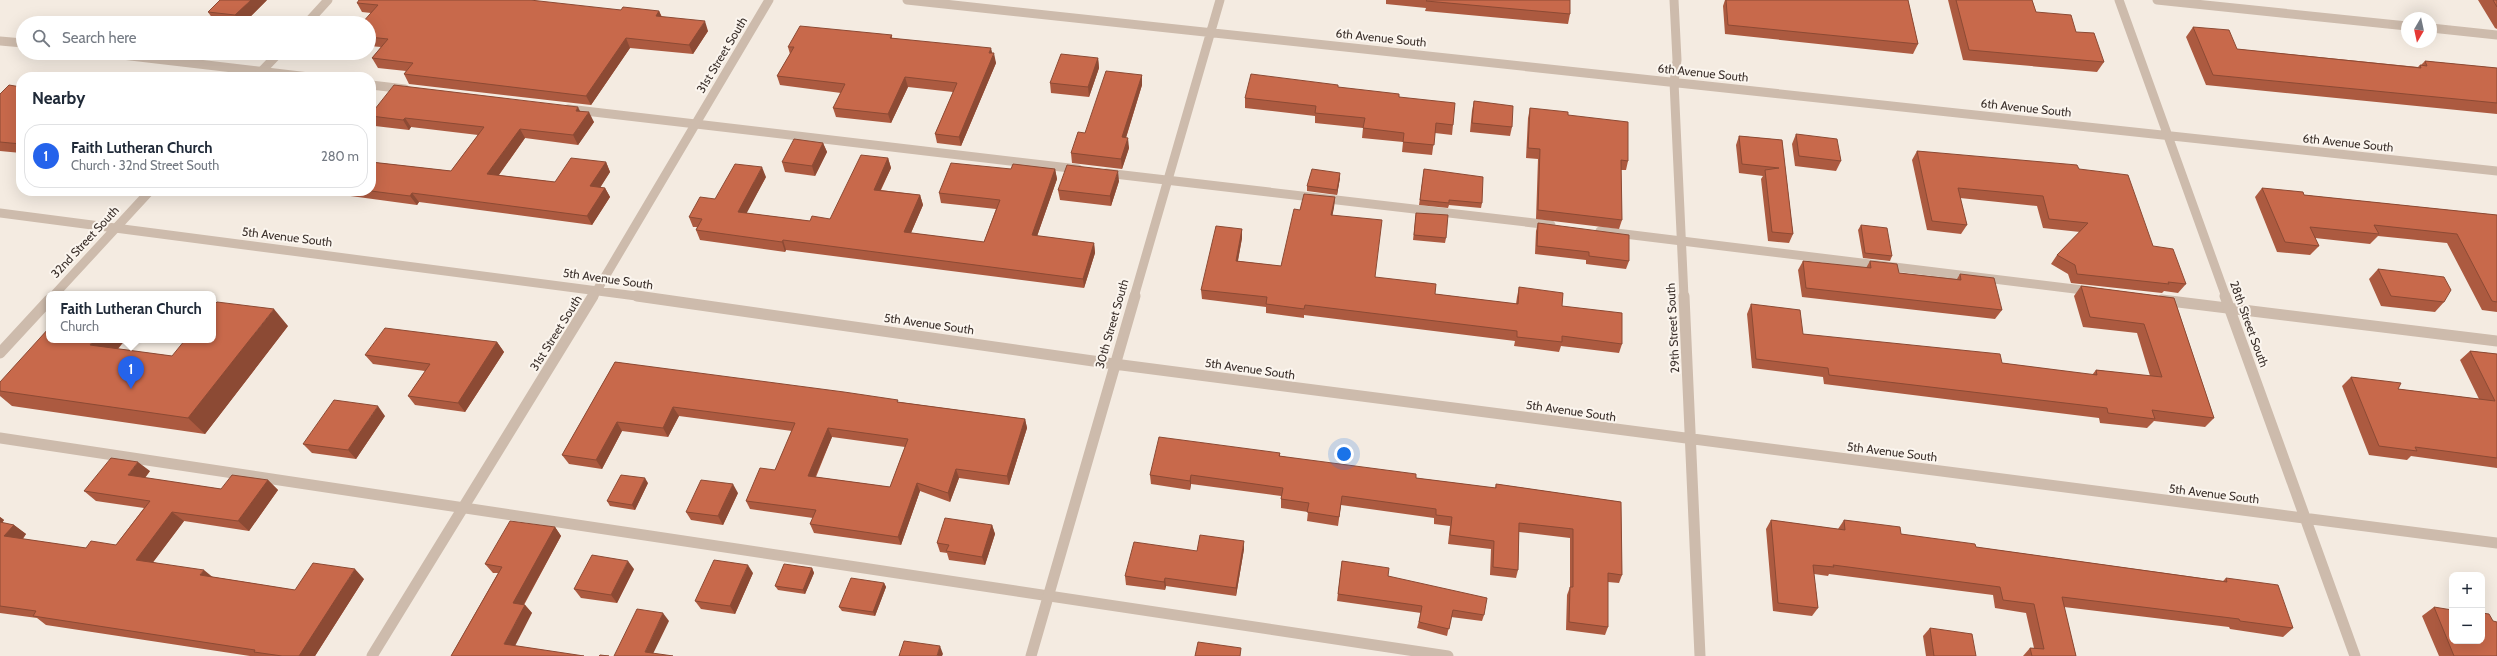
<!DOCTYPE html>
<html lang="en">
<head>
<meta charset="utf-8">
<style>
	:root { --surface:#fff; --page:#f6f6f7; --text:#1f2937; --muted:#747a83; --line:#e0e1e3; --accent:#2563eb }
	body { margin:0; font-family:Cabin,sans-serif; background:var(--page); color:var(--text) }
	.controls { position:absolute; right:12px; bottom:12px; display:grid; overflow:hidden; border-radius:8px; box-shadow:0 4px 16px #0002 }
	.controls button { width:36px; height:36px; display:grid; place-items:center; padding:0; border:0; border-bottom:1px solid var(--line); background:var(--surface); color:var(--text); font:20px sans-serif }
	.compass { position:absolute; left:2401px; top:12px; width:36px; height:36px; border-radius:50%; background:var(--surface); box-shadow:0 4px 16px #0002; rotate:189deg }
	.you { position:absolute; left:1344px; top:454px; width:14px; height:14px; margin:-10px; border:3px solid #fff; border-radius:50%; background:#1a73e8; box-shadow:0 0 0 6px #1a73e833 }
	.badge { display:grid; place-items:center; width:26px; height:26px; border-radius:50%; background:var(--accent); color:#fff; font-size:13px; font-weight:700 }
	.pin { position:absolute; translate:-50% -33px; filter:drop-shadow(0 1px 2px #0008) }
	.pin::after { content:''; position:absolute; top:21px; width:14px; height:12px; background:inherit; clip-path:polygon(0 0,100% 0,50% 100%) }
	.popup { position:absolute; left:46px; top:291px; width:170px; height:52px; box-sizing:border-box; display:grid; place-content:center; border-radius:8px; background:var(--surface); filter:drop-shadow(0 1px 3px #0005); font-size:13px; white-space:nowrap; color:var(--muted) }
	.popup b { font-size:15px; color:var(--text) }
	.popup::after { content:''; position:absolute; left:50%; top:100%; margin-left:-8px; border:8px solid transparent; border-top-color:var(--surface) }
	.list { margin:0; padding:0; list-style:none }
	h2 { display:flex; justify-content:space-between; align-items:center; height:52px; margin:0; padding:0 16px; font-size:17px }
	h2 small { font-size:13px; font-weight:400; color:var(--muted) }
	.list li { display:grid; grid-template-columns:26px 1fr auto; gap:12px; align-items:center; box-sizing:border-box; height:64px; margin:0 8px 8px; padding:0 8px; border:1px solid var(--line); border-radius:16px }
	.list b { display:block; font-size:15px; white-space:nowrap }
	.list p { margin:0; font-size:13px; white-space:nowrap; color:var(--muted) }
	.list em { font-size:13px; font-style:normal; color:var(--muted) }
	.icon { flex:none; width:22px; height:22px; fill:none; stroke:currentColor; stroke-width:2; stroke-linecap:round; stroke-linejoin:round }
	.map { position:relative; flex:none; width:2497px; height:656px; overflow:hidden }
	.search { position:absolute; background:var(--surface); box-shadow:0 4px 16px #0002; left:16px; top:16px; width:360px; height:44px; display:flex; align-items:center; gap:10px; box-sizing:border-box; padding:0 14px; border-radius:22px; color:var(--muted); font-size:15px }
	.panel { position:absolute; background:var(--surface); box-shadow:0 4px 16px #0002; left:16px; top:72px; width:360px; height:124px; border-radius:16px }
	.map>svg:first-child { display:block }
</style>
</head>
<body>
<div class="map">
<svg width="2497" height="656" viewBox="0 0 2497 656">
	<rect width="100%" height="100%" fill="#f4ebe1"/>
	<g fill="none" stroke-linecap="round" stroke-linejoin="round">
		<path stroke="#cdbbac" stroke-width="9" d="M2157,0L2407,26
			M2431,28L2497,35
			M0,41L23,43
			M105,53L309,77
			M371,85L405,89
			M568,109L1078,169
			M1106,173L1551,225
			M1600,231L2091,291"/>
		<path stroke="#cdbbac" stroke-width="11" d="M2162,300L2497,341
			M0,438L1448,656"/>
		<path stroke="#cdbbac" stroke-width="9" d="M907,0L2497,171
			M1674,0L1677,60L1674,82L1684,297
			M2119,0L2226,297
			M307,23L328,0
			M256,77L279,53
			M0,213L644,297
			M55,294L150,191
			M593,297L769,0
			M1134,297L1220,0"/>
		<path stroke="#cdbbac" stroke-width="11" d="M637,296L1114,364L2497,543
			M1684,296L1700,656
			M2225,296L2355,656
			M0,353L49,300
			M372,656L593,296
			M1031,656L1135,296"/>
	</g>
	<path fill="#ac5a40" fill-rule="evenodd" d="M267,0L244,23H226L215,22L208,12Z
		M1386,0H1570V14L1568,24L1425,11L1426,8L1386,4Z
		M1725,0H1908L1918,44L1913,54L1725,34L1723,6Z
		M1948,0H2032L2036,12L2076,32L2104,62L2097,72L1963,60Z
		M2478,0H2497V29L2495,28Z
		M357,3L659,11L662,17L708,31L693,54L630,48L591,105L409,84L404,74L406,71L378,68L372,58L381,47L369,46V23L371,13L362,12Z
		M2193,27L2237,49L2418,67L2420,65H2421L2425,61L2497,68V114L2206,85L2186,37Z
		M892,35V38L992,53L996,63L961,146L937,143L935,134L953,92L908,87L891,123L836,117L833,108L841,93L780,85L777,76L790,54L788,47Z
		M1098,58L1099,68L1089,97L1051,93L1050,83Z
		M1142,75V85L1126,138L1129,148L1122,169L1072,163L1071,153L1085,133Z
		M21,87V153L0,151V94Z
		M1338,87L1399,97L1453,125L1452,135L1435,133L1432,155L1402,152L1403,142L1362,138L1363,128L1315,123V116L1245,108V98Z
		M1474,101L1512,127L1510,136L1470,132L1472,111Z
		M1530,108L1568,115L1628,161L1626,170H1621L1622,220L1619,229L1536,219L1538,159L1526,158L1528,118Z
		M581,111L594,122L578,145L525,138L499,175L555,182L606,162L610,172L600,187L605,188L610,197L592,225L419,202L417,205L321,192L320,191H371V162L451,171L478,135L411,127L409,130L375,126L371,119V114Z
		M1796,134L1841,161L1836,171L1795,166L1792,144Z
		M1739,136L1782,140L1793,234L1789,243L1768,241L1761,179L1763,176L1739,173L1736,145Z
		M823,143L827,152L815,176L785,172L782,162Z
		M1917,151L2079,169L2153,246L2186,284L2178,293L2164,291L2162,293L2071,283L2068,274L2051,264L2057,255L2080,232L2043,228L2037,206L1960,198L1967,225L1961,234L1927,230L1912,160Z
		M888,158L891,168L881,190L920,195L923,205L911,233L984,242L996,209L941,203L939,193L1011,169H1055L1057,179L1037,236L1094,243L1095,253L1084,288L786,250L785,252L700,240L696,230L697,227H693L689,217L715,199L766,177L746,213L810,221L830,219Z
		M1424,169L1482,203L1481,208L1449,205L1448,208L1419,205Z
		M1340,178L1337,195L1307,191V186Z
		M1119,181L1111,206L1060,200L1058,190Z
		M2262,188L2304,195L2497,215V312L2482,310L2447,243L2378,236L2370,244L2315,238L2319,246L2310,255L2277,252L2255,197Z
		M1335,197L1334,207L1332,215L1375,277L1435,294L1516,304L1517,297L1519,287L1562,306L1622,344L1619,353L1561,346L1559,352L1514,346L1515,341L1304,315V318L1266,313V307L1202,299L1201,290L1242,229V238L1238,261L1281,266L1300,210Z
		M1416,213L1446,238L1445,243L1413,240Z
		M1538,223L1629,261L1626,269L1586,264V260L1535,254L1536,231Z
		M1861,225L1892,256L1890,261L1863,258L1858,230Z
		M1803,261L1866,268L1870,261L1899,273L1957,279L1960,274L2002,310L1995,319L1802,297L1798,270Z
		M2378,269L2444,302L2435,312L2381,306L2369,279Z
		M2081,286L2174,298L2214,418L2205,427L2154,421L2147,428L2100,423L2099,418L1824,384L1823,377L1752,368L1747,314L1751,304L1803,334L2002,363L2092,375L2096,370L2150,376L2137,333L2083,327L2074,296Z
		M288,326L205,434L12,406L0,396V382L125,340L118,349L172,356Z
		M497,342L504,352L465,412L415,405L408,396L425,371L373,364L365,355Z
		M2470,351L2497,354V468L2411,456L2407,460L2369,455L2342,386L2351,377L2398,389L2479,399L2460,360Z
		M615,362L899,402L1025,419L1027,428L1009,485L959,478L950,502L920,491L901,545L814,533L810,524L813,518L750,509L746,501L775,470L792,431L679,416L668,437L622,431L602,469L569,464L562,455ZM832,437L905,447L890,487L816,477Z
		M385,416L356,459L312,453L303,444Z
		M1280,453V456L1416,478L1495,488L1496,484L1621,502L1622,575L1619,583L1608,582V627L1605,635L1566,630L1567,595L1570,587V538L1519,532L1518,570L1516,578L1490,575L1491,549L1448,544L1450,526L1434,524V518L1341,505L1338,526L1307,521L1308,512L1281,508V496L1191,484L1190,490L1151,484L1150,475Z
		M150,471L145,478L221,489L268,480L278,490L249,531L184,521L153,562L213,577L295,590L364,579L315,656H250L46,625L37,618L0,613V517L4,520L2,523L14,525L26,534L23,539L86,548L116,545L144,508L96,501L84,491Z
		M648,483L635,510L610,506L607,501Z
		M738,493L723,525L691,520L686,512Z
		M1771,520L1838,529L1844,520L1901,534L1976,547L2223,581L2226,578L2293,628L2283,637L2230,629L2229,627L2064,607L2076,656H2023L2030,648H2034L2026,613L1995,608L1993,595L1829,574L1828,576L1814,574L1818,608L1812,616L1773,611L1766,529Z
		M992,525L995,534L985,565L949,560L947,553L940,552L937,543Z
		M555,527L561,536L524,605H525L532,613L451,656L498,573H493L485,564Z
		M1244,549L1236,596L1166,586L1165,590L1126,585L1125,576L1197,551Z
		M1342,561L1388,576L1484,615L1482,621L1451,617L1447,636L1417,628L1421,613L1337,601Z
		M812,568L814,573L805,594L778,590L775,586Z
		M634,569L617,603L581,598L574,589Z
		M753,573L735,614L701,609L695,601Z
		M884,583L886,587L875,616L842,611L839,607Z
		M2434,607L2497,656H2439L2422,616Z
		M1930,628L1976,656H1926L1923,636Z"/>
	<path fill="#8c4a34" d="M251,0H267L244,23H241L235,15Z
		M659,11L663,20L656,16Z
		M705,21L708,31L693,54L689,45Z
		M626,38L630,48L591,105L586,96Z
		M991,48L993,56L994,53L996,63L961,146L959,137Z
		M1098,58L1099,68L1089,97L1088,87Z
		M1142,75V85L1123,147L1122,137Z
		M905,77L908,87L891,123L888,114Z
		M578,107L583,117L576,111Z
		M589,112L594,122L578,145L573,135Z
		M405,118L411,127L409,130L403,120Z
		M520,129L525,138L493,183L487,174Z
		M1128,138L1129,148L1122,169L1121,159Z
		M823,143L827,152L815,176L812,166Z
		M888,158L891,168L876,199L874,190Z
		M606,162L610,172L595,196L590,186Z
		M762,167L766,177L742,222L738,212Z
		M1055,169L1057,179L1034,245L1032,235Z
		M1118,171L1119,181L1111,206L1110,196Z
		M1340,173V178L1337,195V190Z
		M605,188L610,197L592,225L587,216Z
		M412,193L419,202L417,205L410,196Z
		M920,195L923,205L907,242L904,232Z
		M1335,197L1334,207L1331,224V215Z
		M1242,229V238L1236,270V261Z
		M783,240L786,250L785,252L782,242Z
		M1094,243L1095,253L1084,288L1083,279Z
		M274,309L288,326L205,434L188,418Z
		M94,340H125L107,361L90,345Z
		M497,342L504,352L465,412L458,403Z
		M378,406L385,416L356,459L348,450Z
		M673,407L679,416L668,437L663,428Z
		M1025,419L1027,428L1009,485L1007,476Z
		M617,422L622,431L602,469L596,460Z
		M828,428L832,437L812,484L808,476Z
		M138,462L150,471L139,485L128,475Z
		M956,469L959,478L950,502L948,493Z
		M1191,475V484L1190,490V481Z
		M645,478L648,483L635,510L632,505Z
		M268,480L278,490L249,531L238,521Z
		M917,483L920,491L901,545L898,537Z
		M733,484L738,493L723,525L718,516Z
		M172,512L184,521L148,569L136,560Z
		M0,517L4,520L0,525Z
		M14,525L26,534L17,545L4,536Z
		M992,525L995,534L985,565L982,557Z
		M555,527L561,536L520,611L513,603Z
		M1244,541V549L1236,596V588Z
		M628,561L634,569L617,603L611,595Z
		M748,565L753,573L735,614L730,606Z
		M812,568L814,573L805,594L803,590Z
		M355,569L364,579L315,656H299Z
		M204,570L215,579L200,575Z
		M1165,578L1166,586L1165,590L1164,582Z
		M884,583L886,587L875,616L873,612Z
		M525,605L532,613L512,652L504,644Z
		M663,613L669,621L652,656L645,652Z
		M940,646L943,654L942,656H937Z"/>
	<path fill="#c8694b" stroke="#8c4a34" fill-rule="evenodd" d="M220,0H251L235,15L208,12Z
		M359,0H530L621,10L623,7L659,11L656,16L705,21L689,45L626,38L586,96L404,74L413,63L372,58L388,39L369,37V23H362L378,5L357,3Z
		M1427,0H1570V14L1426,1Z
		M1726,0H1908L1918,44L1728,25Z
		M1956,0H2032L2036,12L2071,15L2076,32L2094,33L2104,62L1969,50Z
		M2493,0H2497V7Z
		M800,26L892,35L890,38L991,48L989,53H994L959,137L935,134L957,83L905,77L888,114L833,108L845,84L777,76L794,47H788Z
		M2193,27L2229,30L2237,49L2421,68L2420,65L2427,66L2425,61L2497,68V103L2213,75Z
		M1061,54L1098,58L1088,87L1050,83Z
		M1106,71L1142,75L1122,137L1128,138L1121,159L1071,153L1078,132L1085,133Z
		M1251,74L1338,85V87L1399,94V97L1455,103L1453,125L1436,123L1434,145L1403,142L1404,133L1363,128L1365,118L1315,113L1316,106L1245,98Z
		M9,85L21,87V144L0,142V94Z
		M394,85L578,107L576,111L589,112L573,135L520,129L487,174L555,182L571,158L606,162L590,186L605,188L587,216L412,193L410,196L371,191V162L451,171L484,127L405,118L403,120L371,116V114Z
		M1474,101L1513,106L1512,127L1472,123Z
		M1530,108L1568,112V115L1628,122V161L1621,160L1622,220L1538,210L1540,149L1528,148Z
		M1796,134L1837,139L1841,161L1799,156Z
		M1739,136L1782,140L1793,234L1772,232L1765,170L1779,168L1742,164Z
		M794,139L823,143L812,166L782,162Z
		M1917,151L2077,165L2079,169L2128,175L2153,246L2173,249L2186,284L2168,282L2169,284L2077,274L2075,265L2057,255L2088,223L2049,219L2043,196L1958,188L1967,225L1932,221Z
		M861,155L888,158L874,190L920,195L904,232L984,242L1000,200L939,193L951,163L1011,169L1013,164L1055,169L1032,235L1094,243L1083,279L783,240L782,242L696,230L702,219L689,217L700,197L715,199L735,164L762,167L738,212L810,221L812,216L830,219Z
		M1067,165L1118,171L1110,196L1058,190Z
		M1312,169L1340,173L1337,190L1307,186Z
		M1424,169L1483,177L1482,203L1449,200V203L1420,200Z
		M2262,188L2303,192L2304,195L2497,215V302L2492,301L2457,234L2374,225L2379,234L2310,227L2319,246L2285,242Z
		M1304,194L1335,197L1331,215L1382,220L1375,277L1436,284L1435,294L1518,304L1519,287L1563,293L1562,306L1622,313V344L1562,336V342L1517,337V331L1305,305L1304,309L1266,304L1267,297L1201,290L1216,226L1242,229L1236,261L1281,266L1294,209L1300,210Z
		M1416,213L1448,215L1446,238L1414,235Z
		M1538,223L1629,235V261L1589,256V252L1537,246Z
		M1861,225L1887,228L1892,256L1865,253Z
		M1803,261L1871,268L1870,261L1897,264L1899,273L1961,280L1960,274L1994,278L2002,310L1806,288Z
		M2378,269L2444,277L2451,290L2444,302L2391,296Z
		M2081,286L2174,298L2214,418L2152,410L2155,419L2108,413L2107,408L1829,375L1828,368L1756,359L1751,304L1800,310L1803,334L2000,354L2002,363L2097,375L2096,370L2162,377L2144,324L2090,317Z
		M217,302L274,309L188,418L0,391V382L49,328V340H94L90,345L172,356L185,340H213V306Z
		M385,328L497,342L458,403L408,396L430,364L365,355Z
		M2470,351L2497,354V458L2415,447L2417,451L2379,446L2351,377L2401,383L2398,389L2495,401Z
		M615,362L844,392L898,400L897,402L1025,419L1007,476L956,469L948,493L917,483L898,537L810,524L816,510L746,501L760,468L775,470L795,423L673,407L663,428L617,422L596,460L562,455ZM828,428L908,439L890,487L808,476Z
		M334,400L378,406L348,450L303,444Z
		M1159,437L1280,453L1279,456L1416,474V478L1496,488V484L1621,502L1622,575L1608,573V627L1569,622L1570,587H1573V529L1519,523L1518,570L1493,567L1494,541L1450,535L1452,517L1436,515V509L1342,496L1339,517L1307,512L1309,503L1281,499L1283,488L1191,475L1190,481L1150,475Z
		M111,458L138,462L128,475L221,489L232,475L268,480L238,521L172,512L136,560L204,570L200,575L295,590L313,563L355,569L299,656H282L254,652L255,650L33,616L36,611L0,606V522L14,525L4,536L86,548L91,541L116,545L150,501L84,491Z
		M621,475L645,478L632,505L607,501Z
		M701,480L733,484L718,516L686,512Z
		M945,518L992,525L982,557L946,551L949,545L937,543Z
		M1771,520L1845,530L1844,520L1900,527L1901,534L1975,544L1976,547L2227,582L2226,578L2278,585L2293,628L2240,621L2239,619L2062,597L2076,656H2032L2030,648L2044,649L2034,604L2003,600L2000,587L1833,565L1834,567L1813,565L1818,608L1778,603Z
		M510,521L555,527L513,603L525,605L504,644L584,656H451L502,567L485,564Z
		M1200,535L1244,541L1236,588L1165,578L1164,582L1125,576L1134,542L1197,551Z
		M592,555L628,561L611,595L574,589Z
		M714,560L748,565L730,606L695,601Z
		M1342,561L1389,568L1388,576L1487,598L1484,615L1453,610L1449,629L1419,622L1422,606L1338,594Z
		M784,564L812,568L803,590L775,586Z
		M851,578L884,583L873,612L839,607Z
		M2434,607L2452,610V641H2482V613L2489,614L2493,621L2497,622V656H2454Z
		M637,609L663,613L645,652L673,656H614Z
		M1930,628L1972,634L1976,656H1934Z
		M904,641L940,646L937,656H899Z
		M1198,642L1241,648L1240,656H1195Z
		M600,655L609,656H599Z"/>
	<g text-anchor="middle" stroke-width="4" stroke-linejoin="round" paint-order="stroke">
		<g font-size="12" fill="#3b302b" stroke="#fbf5ee">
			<text transform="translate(1381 38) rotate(6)" y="4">6th Avenue South</text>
			<text transform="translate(722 55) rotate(-59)" y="4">31st Street South</text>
			<text transform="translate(1703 73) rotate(6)" y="4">6th Avenue South</text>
			<text transform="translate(2026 108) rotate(6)" y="4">6th Avenue South</text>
			<text transform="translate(2348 143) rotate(6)" y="4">6th Avenue South</text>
			<text transform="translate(287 237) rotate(7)" y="4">5th Avenue South</text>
			<text transform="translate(85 242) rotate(-47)" y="4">32nd Street South</text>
			<text transform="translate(608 279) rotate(8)" y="4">5th Avenue South</text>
			<text transform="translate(929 324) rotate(8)" y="4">5th Avenue South</text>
			<text transform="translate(1112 324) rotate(-74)" y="4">30th Street South</text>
			<text transform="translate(2249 324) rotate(70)" y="4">28th Street South</text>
			<text transform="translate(1673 328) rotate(-93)" y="4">29th Street South</text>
			<text transform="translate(556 333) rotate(-58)" y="4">31st Street South</text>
			<text transform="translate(1250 369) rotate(8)" y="4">5th Avenue South</text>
			<text transform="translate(1571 411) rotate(8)" y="4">5th Avenue South</text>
			<text transform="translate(1892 452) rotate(7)" y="4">5th Avenue South</text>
			<text transform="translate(2214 494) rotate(7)" y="4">5th Avenue South</text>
		</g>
	</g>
</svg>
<div class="controls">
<button>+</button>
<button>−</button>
</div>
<svg class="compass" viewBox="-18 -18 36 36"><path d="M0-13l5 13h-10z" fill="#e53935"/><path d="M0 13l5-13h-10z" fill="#747a83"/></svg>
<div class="you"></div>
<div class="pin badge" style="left:131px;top:389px">1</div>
<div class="popup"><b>Faith Lutheran Church</b>Church</div>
<div class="search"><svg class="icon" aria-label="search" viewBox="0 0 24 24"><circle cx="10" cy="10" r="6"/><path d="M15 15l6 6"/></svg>Search here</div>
<section class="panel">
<h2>Nearby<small></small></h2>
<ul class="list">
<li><span class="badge">1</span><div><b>Faith Lutheran Church</b><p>Church · 32nd Street South</p></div><em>280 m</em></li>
</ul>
</section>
</div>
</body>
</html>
